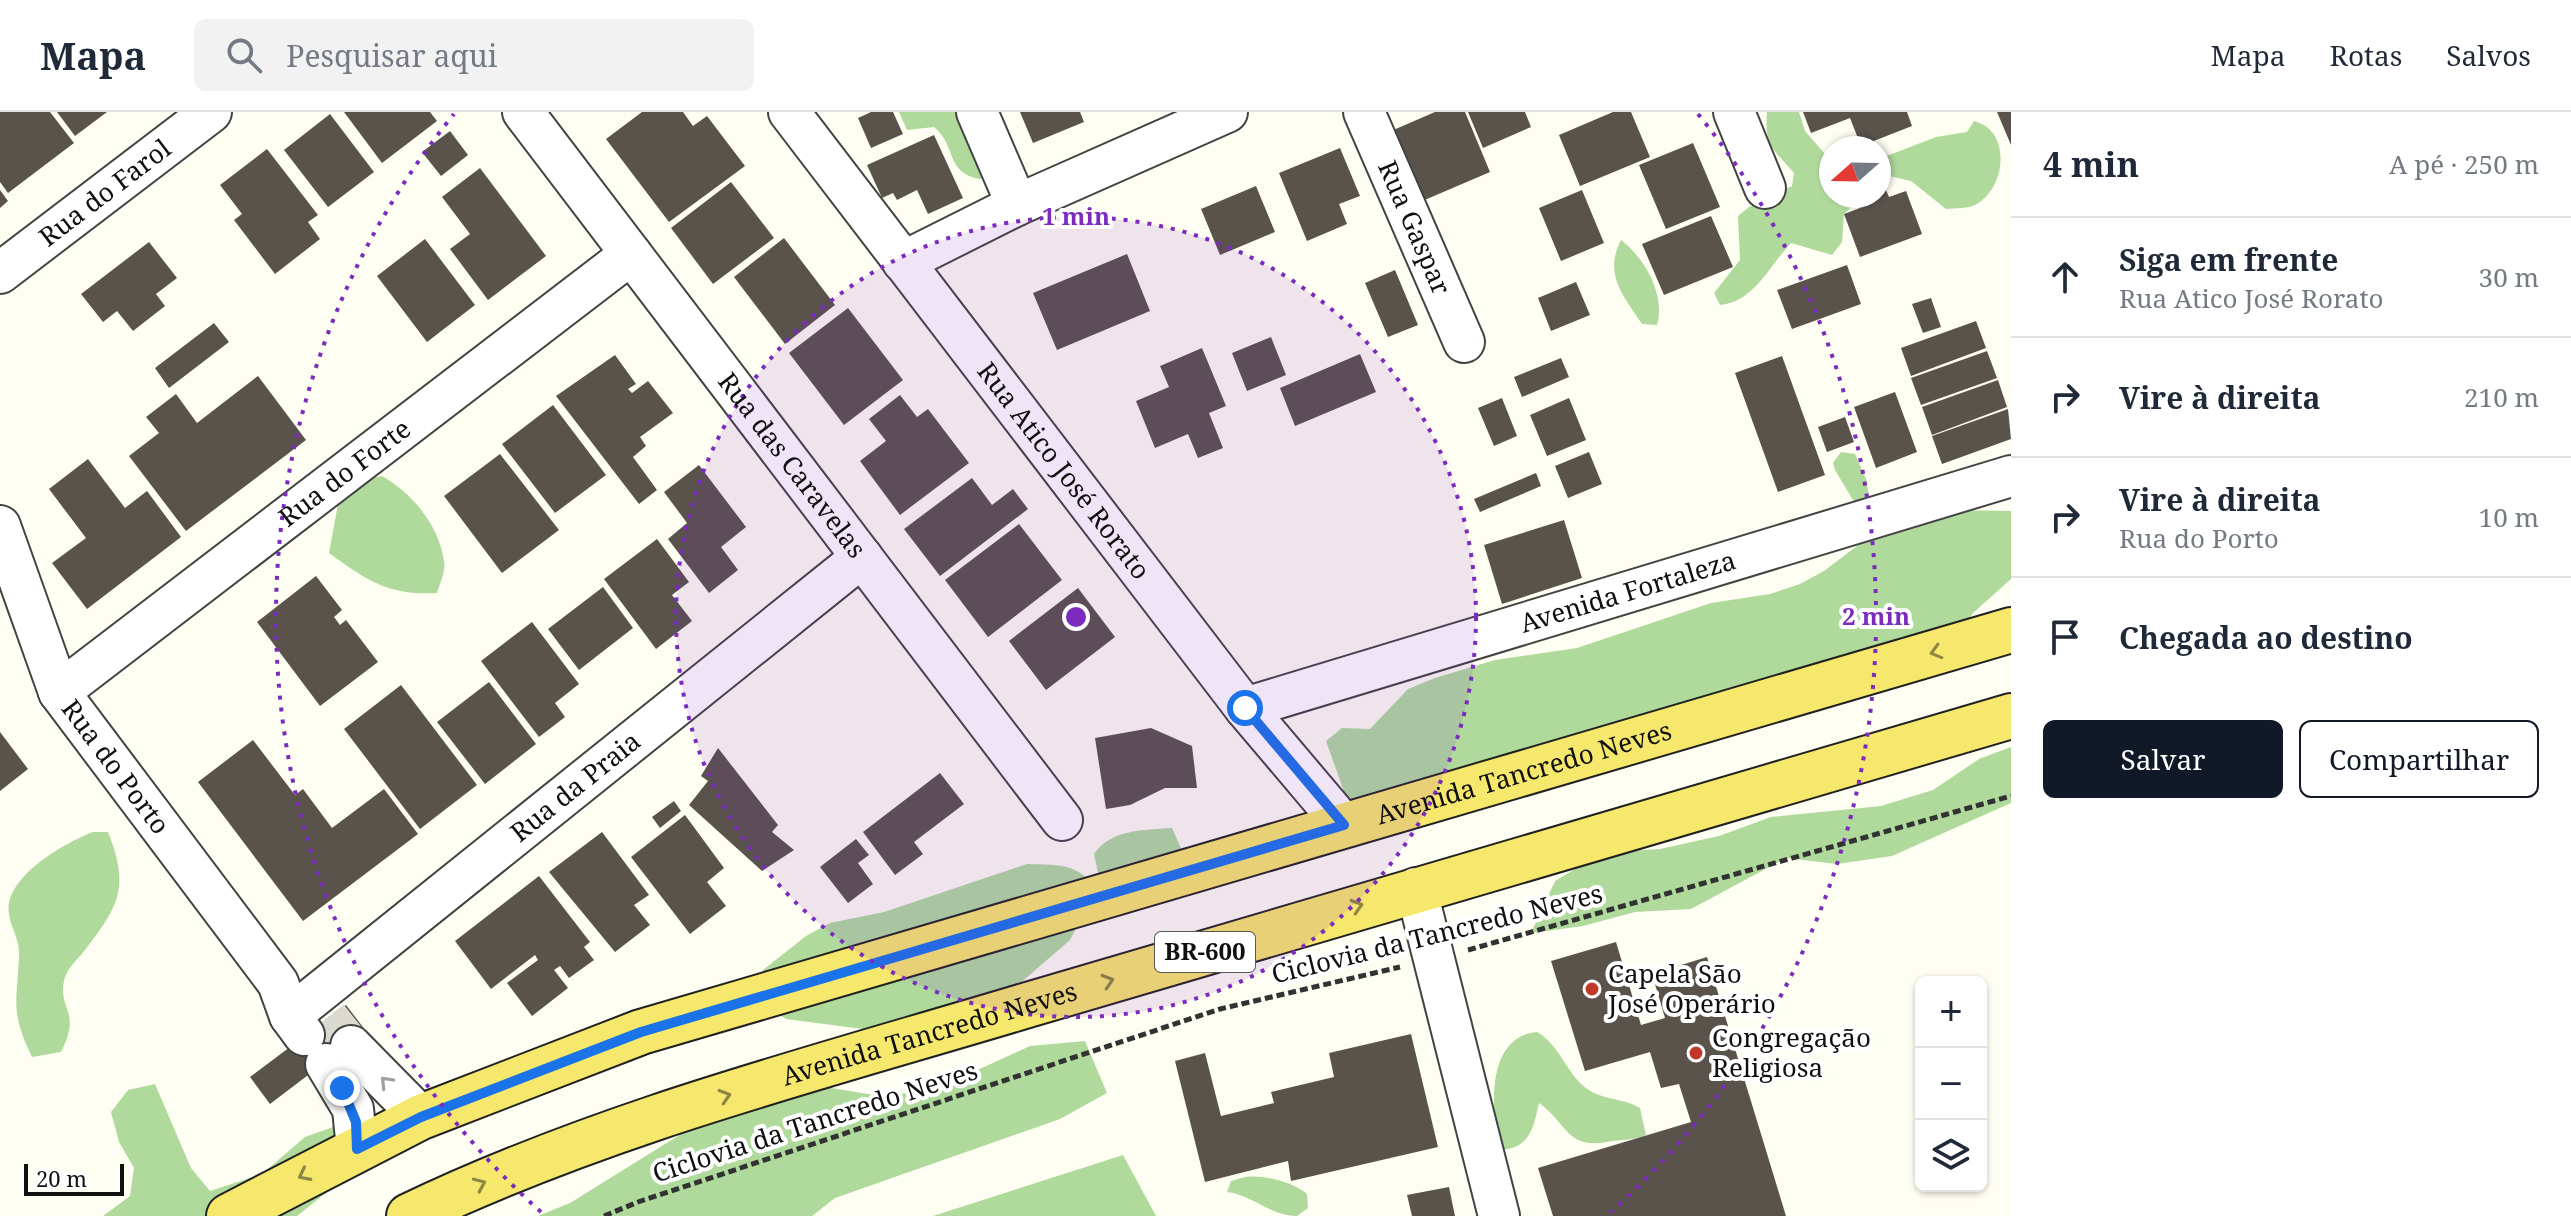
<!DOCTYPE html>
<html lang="pt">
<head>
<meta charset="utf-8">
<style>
	:root { --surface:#fff; --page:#f2f2f3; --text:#1f2937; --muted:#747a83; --line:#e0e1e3; --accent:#111827 }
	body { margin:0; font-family:"Noto Serif",serif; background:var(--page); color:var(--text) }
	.controls { position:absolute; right:24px; bottom:24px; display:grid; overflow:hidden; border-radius:12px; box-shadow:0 2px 6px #0004 }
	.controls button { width:72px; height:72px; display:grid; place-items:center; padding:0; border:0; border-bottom:2px solid var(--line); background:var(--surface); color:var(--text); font:40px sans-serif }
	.compass { position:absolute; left:1819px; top:24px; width:72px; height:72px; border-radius:50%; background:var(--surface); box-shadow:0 2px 6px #0004; rotate:250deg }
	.scale { position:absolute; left:24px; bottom:20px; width:100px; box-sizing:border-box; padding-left:8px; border:4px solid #101010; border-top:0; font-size:22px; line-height:28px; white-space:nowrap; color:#101010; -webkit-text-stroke:6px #fff; paint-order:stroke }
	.stop { position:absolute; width:24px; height:24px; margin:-18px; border:6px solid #1a73e8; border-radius:50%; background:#fff }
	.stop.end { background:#1a73e8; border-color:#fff; box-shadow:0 2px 8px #0008 }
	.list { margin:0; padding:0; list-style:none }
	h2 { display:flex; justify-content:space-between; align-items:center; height:104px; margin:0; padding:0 32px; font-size:34px }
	h2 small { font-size:26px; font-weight:400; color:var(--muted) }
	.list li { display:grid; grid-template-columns:52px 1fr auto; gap:24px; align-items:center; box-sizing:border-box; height:120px; padding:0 32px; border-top:2px solid var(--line) }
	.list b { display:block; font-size:30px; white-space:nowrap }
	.list p { margin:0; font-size:26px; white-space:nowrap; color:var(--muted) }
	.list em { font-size:26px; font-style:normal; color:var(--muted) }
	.actions { display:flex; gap:16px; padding:24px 32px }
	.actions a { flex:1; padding:18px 0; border:2px solid var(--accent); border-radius:12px; text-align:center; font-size:28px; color:var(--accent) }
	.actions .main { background:var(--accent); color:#fff }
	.icon { flex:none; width:44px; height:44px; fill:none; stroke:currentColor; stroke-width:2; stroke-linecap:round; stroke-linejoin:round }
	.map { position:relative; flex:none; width:2011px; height:1104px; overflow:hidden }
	header { display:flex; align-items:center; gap:48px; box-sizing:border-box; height:112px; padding:0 40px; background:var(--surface); border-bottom:2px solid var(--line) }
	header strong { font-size:38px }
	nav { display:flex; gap:44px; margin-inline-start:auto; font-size:28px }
	.search { width:560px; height:72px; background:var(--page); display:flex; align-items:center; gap:20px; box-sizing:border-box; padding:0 28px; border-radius:12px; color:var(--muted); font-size:30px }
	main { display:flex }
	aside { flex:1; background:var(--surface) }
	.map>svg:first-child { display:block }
</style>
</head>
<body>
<header>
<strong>Mapa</strong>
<div class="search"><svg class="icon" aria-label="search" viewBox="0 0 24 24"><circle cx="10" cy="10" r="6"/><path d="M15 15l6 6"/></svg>Pesquisar aqui</div>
<nav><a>Mapa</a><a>Rotas</a><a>Salvos</a></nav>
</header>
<main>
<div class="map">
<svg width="2011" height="1104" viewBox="0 0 2011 1104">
	<rect width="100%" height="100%" fill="#fffef3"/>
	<path fill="#afda9c" d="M899,0H999L1006,20L992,58L980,67C945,61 957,34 934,15L907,18Z
		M1767,0H1799L1805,19L1831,49V84H1863L1844,102L1842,130L1832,143L1791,131C1769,154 1754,190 1720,193L1714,181L1740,148L1738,104L1749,95L1792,74L1794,61C1774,37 1764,35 1767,0Z
		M1974,9C2011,18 2007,74 1977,92C1969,97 1955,96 1946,97L1911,69L1885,63L1879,67V47L1936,25L1967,20Z
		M1621,128C1645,146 1666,184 1657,213L1642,212C1624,184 1603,163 1621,128Z
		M1841,340L1855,342L1866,367L1870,389L1857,395L1835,358L1833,351Z
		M382,364C412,381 439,413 444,449C446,459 440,471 437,481C389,484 366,468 329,441L338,392L355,370Z
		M1953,398L2011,399V467L1973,501L1958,523L1787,603L1708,632L1395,713L1347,688L1326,629L1342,616L1370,617L1408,577L1435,566L1495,548L1577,536L1711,491L1770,482L1800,472L1824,459L1874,421Z
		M2011,635V691L1892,744L1837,752L1786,746L1691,797L1635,800L1583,814L1531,821L1555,769L1604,740L1660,737L1719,724L1771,705L1881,694L1933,678L1979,647Z
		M1172,716L1184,743L1101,775L1094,742C1111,717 1144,718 1172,716Z
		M93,720H108C130,775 119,794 85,838C77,848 67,856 64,869C58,898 82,899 61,940L32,945C10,899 17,892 19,844C20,827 11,817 9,802C3,766 64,731 93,720Z
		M1027,752C1064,753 1077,751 1101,781L1084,801L1070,828L1004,885L870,918L786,907L754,886L763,858L806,824L830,811L884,800Z
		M1537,920C1560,933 1566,961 1586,976C1601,988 1624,986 1640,996L1646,1023C1633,1029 1621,1027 1607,1030C1566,1037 1568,1012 1539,991C1533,1017 1530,1037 1499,1038C1492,1001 1484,925 1537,920Z
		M1085,929L1107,981L1060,1007L835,1086L812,1104H538L570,1091L715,1001L819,974L874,983L929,980L1030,934Z
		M155,972L191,1056L210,1079L262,1062L305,1025L333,1015H365L386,1030L375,1055L327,1080L297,1104H103L130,1084L134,1056L119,1030L111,1000L128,978Z
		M1123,1043L1156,1104H933Z
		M1245,1065C1264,1063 1291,1069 1307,1082L1308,1096L1297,1104C1270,1104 1253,1083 1227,1080L1231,1069Z"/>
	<path fill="#59534c" d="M0,0H50L74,31L8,81L0,70Z
		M57,0H107L75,24Z
		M344,0H430L437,9L382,51Z
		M642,0H683L693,14L707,4L745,54L669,110L606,27Z
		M871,0H893L903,22L871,36L858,6Z
		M1020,0H1080L1084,10L1033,31Z
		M1435,0H1465L1490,60L1420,90L1391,19Z
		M1468,0H1525L1531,15L1483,36Z
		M1613,0H1631L1650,45L1580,74L1559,23Z
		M1803,0H1907L1912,14L1861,34L1850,6L1811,21Z
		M1997,0H2011V33L2000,7Z
		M330,2L374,60L328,95L284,38Z
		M450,19L468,43L441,64L422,40Z
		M934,23L963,86L928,102L917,78L897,88L893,81L882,86L867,53Z
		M1693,31L1720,95L1666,117L1639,53Z
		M1340,36L1360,84L1339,92L1347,112L1307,129L1279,61Z
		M267,37L318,103L308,110L320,127L275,162L234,108L242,102L220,73Z
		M480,56L546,144L488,188L450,137L470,122L442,85Z
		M731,70L774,126L713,172L671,116Z
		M1256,74L1275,120L1220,143L1201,97Z
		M1885,76L1889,85L1906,79L1922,122L1860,145L1844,102L1860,96L1856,87L1879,84V79Z
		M0,78L8,89L0,96Z
		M1582,78L1604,131L1561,149L1539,96Z
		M1711,104L1733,155L1664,183L1642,132Z
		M784,126L835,193L785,232L734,165Z
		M425,127L475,193L427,230L377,164Z
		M149,130L177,166L156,182L165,194L133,219L117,199L103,210L81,182Z
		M1127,142L1150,199L1057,238L1033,181Z
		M1847,153L1861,192L1792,217L1777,178Z
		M1395,158L1418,213L1388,225L1365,171Z
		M1576,170L1590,203L1551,219L1538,186Z
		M1931,186L1941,215L1923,221L1912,192Z
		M848,196L903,268L844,313L789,241Z
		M1976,209L1986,236L1911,264L1901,236Z
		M214,211L229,230L169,276L155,256Z
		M1271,225L1286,263L1247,279L1232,241Z
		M1202,236L1226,294L1209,301L1223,336L1198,346L1188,322L1155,336L1136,289L1169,275L1160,254Z
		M1987,239L1997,266L1921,293L1911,266Z
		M1360,242L1376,280L1295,314L1280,276Z
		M615,243L636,272L628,277L632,281L648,269L673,301L640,325L646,334L633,345L657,378L639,392L556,284Z
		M1782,244L1825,363L1778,380L1735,261Z
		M1561,246L1569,265L1522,285L1514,265Z
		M258,264L306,328L186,419L129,344L159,321L146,305L176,282L197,311Z
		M1998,268L2007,295L1932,323L1922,295Z
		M1895,280L1917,340L1876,356L1854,295Z
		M900,283L917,305L928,297L969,351L900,403L860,349L886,329L869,307Z
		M1502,286L1517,324L1494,334L1478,296Z
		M1569,286L1586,328L1547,344L1530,303Z
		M553,293L606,363L555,401L502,332Z
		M2008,297L2011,327L1942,352L1932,324Z
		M1845,305L1854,330L1827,340L1818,315Z
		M1589,340L1602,372L1568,386L1555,354Z
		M500,342L559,418L502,461L444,384Z
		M88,347L125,396L147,379L181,425L87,497L52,451L86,426L49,377Z
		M699,353L746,415L721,435L738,458L709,481L668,427L687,411L664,380Z
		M1536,361L1541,374L1480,400L1474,387Z
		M972,366L992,393L1013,377L1028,397L940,464L904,417Z
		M1564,408L1582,466L1502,492L1484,433Z
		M1019,412L1062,468L988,525L945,468Z
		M657,427L689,470L672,483L692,509L656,537L604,467Z
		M316,464L342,498L334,505L340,513L346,508L378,550L320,594L257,510Z
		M603,475L633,516L579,558L548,517Z
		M1078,476L1115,525L1046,578L1009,529Z
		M532,510L579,572L555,591L565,605L539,625L481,549Z
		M489,570L536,632L485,672L437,610Z
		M401,573L477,673L420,717L344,617Z
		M1151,616L1192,634L1197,676H1165L1130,693L1106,697L1095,626Z
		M0,620L28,657L0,679Z
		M253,628L295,683L303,677L332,716L384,677L418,722L303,809L198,670Z
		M718,636L778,713L772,720L794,738L762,759L689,693L708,669L701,664Z
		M940,661L964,692L914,730L923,742L895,763L863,720Z
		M674,689L681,699L660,716L652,705Z
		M685,703L724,756L707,770L726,794L690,822L631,745Z
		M602,720L649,783L634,793L650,813L615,840L549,760Z
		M856,727L869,743L858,751L873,772L848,791L820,755Z
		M539,764L590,830L584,835L594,848L569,866L560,854L554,858L568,876L532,904L507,871L538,848L535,843L491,877L455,829Z
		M1616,830L1641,913L1665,906L1652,862L1707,845L1786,1104H1553L1538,1056L1691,1010L1679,972L1661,976L1650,940L1585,959L1551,849Z
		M346,893L366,919L270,992L250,965Z
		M1411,922L1438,1035L1291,1069L1288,1049L1205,1070L1175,949L1205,941L1221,1004L1274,991L1271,980L1334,965L1329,941Z
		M1449,1075L1455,1104H1412L1407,1083Z"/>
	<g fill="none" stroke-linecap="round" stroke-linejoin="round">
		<path stroke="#dbdad1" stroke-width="40" stroke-dasharray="40 20" stroke-linecap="butt" d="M328,905L351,934"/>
		<defs>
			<g id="minor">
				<path id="s1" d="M523,0L1062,708"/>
				<path id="s2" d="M789,0L1245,596L1344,713"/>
				<path d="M977,0L1017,93"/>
				<path id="s3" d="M1364,0L1464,230"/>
				<path d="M1734,0L1765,76"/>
				<path d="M903,150L1017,93L1227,0"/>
				<path id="s4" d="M0,161L211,0"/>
				<path id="s5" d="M0,414L59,580L278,871L290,904L304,923"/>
				<path id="s6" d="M59,580L631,142"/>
				<path id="s7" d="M1245,596L2011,364"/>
				<path d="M1416,776L1499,1104"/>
				<path id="s8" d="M290,904L862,445"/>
				<path d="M351,934L421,1005"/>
				<path d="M326,952L353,997L357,1037"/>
			</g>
			<g id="major">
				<path id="s9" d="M229,1104L421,1005L641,920L2011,518"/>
				<path id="s10" d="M409,1104C607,1009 822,955 1031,892C1357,794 1684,699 2011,604"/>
			</g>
		</defs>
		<use href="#minor" stroke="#434343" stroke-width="44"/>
		<use href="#major" stroke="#212121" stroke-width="48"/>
		<path stroke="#323232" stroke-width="5" stroke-dasharray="8 4" stroke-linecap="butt" d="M1468,838L2011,684
			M604,1104L638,1090L1220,897L1400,855"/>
		<use href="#minor" stroke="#fff" stroke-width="40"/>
		<use href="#major" stroke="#f6e86c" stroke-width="44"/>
	</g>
	<defs><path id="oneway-chevron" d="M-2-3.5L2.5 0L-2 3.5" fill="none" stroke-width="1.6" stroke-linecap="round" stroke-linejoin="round" transform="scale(2)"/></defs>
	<g stroke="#8e8743">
		<use href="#oneway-chevron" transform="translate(1936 540) rotate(164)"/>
		<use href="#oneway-chevron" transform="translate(1357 794) rotate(-17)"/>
		<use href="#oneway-chevron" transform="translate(1108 869) rotate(-17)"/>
		<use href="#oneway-chevron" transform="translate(725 984) rotate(-17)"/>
		<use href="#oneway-chevron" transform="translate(304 1063) rotate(153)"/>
		<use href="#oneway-chevron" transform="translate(480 1072) rotate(-24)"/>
	</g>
	<use stroke="#9f9f9f" href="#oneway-chevron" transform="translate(386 970) rotate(-134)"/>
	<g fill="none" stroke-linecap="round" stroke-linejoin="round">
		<path stroke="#1a73e8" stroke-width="10" d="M342,976L356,1010L357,1037L421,1005L641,920L1344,713L1245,596"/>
	</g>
	<circle cx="1076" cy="505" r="400" fill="#7b2cbf" fill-opacity=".12"/>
	<g fill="none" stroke="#7b2cbf" stroke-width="4" stroke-dasharray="4 8">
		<circle cx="1076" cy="505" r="400"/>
		<path d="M541 1100A800 800 0 0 1 454 2M1698 2A800 800 0 0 1 1611 1100"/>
	</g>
	<g fill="#bf3829" stroke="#fff" stroke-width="3">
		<circle cx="1592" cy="877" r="8"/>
		<circle cx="1696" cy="941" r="8"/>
	</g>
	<g text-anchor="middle" stroke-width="8" stroke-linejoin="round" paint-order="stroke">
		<rect fill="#fff" stroke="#585858" stroke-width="2" x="1155" y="820" width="100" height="40" rx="6"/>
		<g font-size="24" font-weight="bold" fill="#101010">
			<text x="1205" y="848">BR-600</text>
		</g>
		<g font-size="26" fill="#101010" stroke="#fff">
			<text dy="9" stroke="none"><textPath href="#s4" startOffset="132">Rua do Farol</textPath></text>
			<text dy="9" stroke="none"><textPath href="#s3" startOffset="126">Rua Gaspar</textPath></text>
			<text dy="9" stroke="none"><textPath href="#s1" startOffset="444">Rua das Caravelas</textPath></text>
			<text dy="9" stroke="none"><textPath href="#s2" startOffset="452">Rua Atico José Rorato</textPath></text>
			<text dy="9" stroke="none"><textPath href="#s6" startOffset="360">Rua do Forte</textPath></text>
			<text dy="9" stroke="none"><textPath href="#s7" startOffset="400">Avenida Fortaleza</textPath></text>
			<text dy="9" stroke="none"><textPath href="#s5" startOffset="270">Rua do Porto</textPath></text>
			<text dy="9" stroke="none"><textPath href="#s9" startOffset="1372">Avenida Tancredo Neves</textPath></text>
			<text dy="9" stroke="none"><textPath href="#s8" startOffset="366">Rua da Praia</textPath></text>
			<text transform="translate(1437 822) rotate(-14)" y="9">Ciclovia da Tancredo Neves</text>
			<text dy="9" stroke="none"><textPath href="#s10" startOffset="552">Avenida Tancredo Neves</textPath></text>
			<text transform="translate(815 1010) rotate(-18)" y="9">Ciclovia da Tancredo Neves</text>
		</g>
		<g font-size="26" fill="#101010" stroke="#fff" text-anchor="start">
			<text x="1608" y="871">Capela São<tspan x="1608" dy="30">José Operário</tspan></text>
			<text x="1712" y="935">Congregação<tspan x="1712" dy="30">Religiosa</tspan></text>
		</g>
	</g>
	<circle cx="1076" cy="505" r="12" fill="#7b2cbf" stroke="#fff" stroke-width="4"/>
	<g font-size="24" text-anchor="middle" font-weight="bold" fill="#7b2cbf" stroke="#fff" stroke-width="8" stroke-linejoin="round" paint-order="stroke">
		<text x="1076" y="113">1 min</text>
		<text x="1876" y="513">2 min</text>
	</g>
</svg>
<div class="controls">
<button>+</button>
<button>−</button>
<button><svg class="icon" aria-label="layers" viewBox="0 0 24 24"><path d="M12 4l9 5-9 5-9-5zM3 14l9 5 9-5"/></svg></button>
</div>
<svg class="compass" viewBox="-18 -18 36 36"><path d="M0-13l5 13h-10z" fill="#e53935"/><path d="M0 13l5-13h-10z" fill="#747a83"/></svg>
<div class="scale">20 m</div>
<div class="stop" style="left:1245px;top:596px"></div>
<div class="stop end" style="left:342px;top:976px"></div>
</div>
<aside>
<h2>4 min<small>A pé · 250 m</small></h2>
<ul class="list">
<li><svg class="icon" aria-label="ahead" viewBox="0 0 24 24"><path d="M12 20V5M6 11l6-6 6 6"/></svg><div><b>Siga em frente</b><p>Rua Atico José Rorato</p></div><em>30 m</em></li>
<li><svg class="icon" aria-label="right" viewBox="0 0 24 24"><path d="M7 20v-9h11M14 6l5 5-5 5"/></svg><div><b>Vire à direita</b></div><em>210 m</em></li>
<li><svg class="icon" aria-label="right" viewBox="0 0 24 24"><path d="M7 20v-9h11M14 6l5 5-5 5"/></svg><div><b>Vire à direita</b><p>Rua do Porto</p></div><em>10 m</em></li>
<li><svg class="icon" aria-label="arrive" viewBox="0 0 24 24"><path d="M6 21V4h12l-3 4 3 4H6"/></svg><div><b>Chegada ao destino</b></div></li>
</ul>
<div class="actions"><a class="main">Salvar</a><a>Compartilhar</a></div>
</aside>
</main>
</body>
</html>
